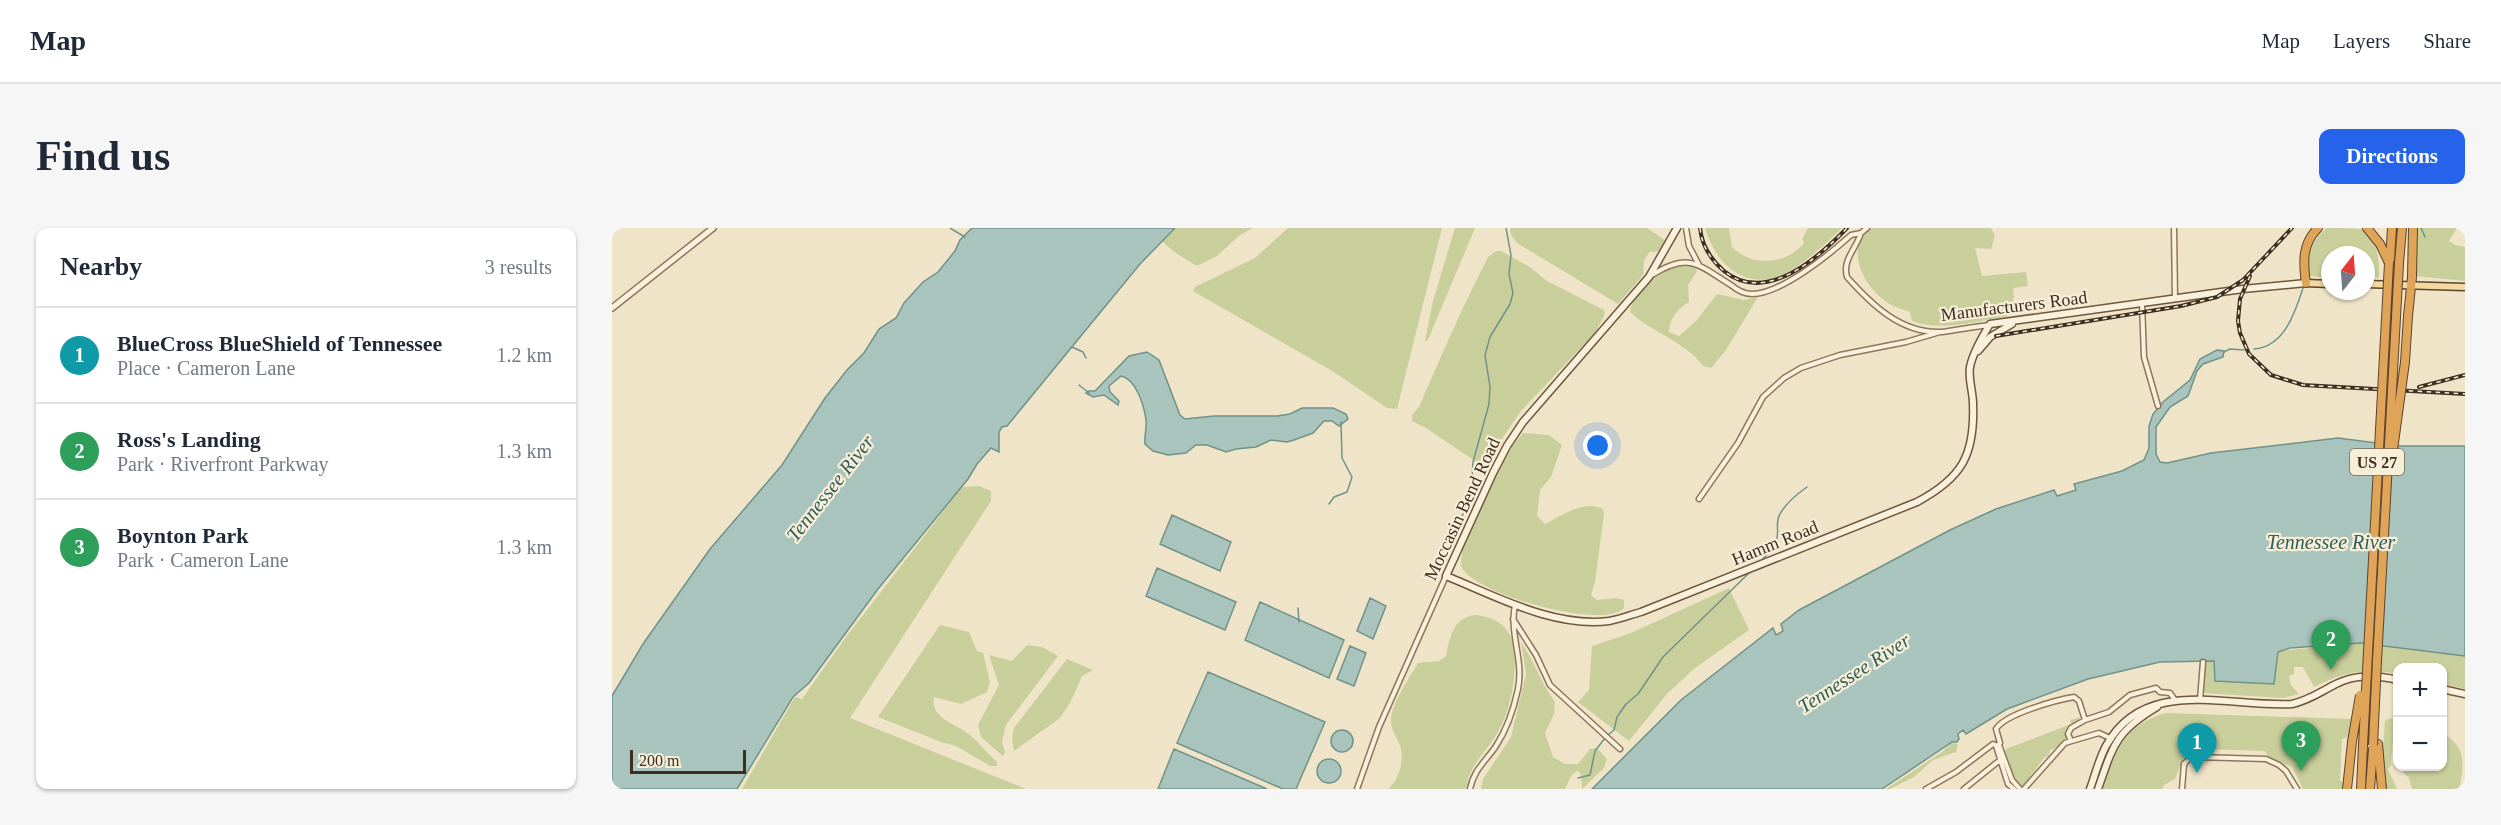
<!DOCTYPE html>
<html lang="en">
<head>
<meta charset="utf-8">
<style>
	:root { --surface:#fff; --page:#f6f6f7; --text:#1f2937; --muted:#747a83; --line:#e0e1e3; --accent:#2563eb }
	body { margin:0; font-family:Georgia,serif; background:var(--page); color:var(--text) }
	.controls { position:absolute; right:18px; bottom:18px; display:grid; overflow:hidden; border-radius:12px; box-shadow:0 2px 4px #0004 }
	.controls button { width:54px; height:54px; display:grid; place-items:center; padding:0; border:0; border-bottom:2px solid var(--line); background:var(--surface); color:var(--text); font:30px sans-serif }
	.compass { position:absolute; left:1709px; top:18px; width:54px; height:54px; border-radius:50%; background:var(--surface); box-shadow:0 2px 4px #0004; rotate:17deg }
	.scale { position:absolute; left:18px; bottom:15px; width:116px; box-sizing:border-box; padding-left:6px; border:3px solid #3d2e20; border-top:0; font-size:16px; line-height:21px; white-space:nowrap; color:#3d2e20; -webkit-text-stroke:4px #f7eed8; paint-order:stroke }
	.you { position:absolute; left:986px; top:218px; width:21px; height:21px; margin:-15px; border:4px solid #fff; border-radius:50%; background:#1a73e8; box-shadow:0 0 0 9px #1a73e833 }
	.badge { display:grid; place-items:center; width:39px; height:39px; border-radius:50%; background:var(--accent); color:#fff; font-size:20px; font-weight:700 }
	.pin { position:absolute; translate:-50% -50px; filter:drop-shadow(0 2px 3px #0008) }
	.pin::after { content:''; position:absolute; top:32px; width:21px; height:18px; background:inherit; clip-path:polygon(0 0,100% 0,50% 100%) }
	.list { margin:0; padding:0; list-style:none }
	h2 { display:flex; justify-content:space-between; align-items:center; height:78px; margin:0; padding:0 24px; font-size:26px }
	h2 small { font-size:20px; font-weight:400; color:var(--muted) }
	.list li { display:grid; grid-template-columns:39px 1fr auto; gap:18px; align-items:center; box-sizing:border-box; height:96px; padding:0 24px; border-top:2px solid var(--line) }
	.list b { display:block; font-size:22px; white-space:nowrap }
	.list p { margin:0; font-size:20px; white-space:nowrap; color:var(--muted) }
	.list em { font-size:20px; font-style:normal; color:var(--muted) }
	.map { position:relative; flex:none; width:1853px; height:561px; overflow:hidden; border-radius:12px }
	header { display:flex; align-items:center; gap:36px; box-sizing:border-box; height:84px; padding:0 30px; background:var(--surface); border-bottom:2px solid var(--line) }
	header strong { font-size:28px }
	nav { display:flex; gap:33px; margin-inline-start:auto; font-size:21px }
	.intro { display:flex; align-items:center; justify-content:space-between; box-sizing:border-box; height:144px; padding:0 36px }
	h1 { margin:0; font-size:42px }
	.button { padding:15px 27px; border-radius:12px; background:var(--accent); color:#fff; font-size:21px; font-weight:700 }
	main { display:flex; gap:36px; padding:0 36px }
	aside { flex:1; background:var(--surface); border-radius:12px; box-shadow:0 2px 4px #0004 }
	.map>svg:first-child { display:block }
</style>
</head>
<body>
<header>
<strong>Map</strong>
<nav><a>Map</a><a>Layers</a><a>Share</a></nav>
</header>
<div class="intro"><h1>Find us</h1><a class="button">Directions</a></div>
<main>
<aside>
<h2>Nearby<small>3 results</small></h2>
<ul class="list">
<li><span class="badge" style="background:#0f9aa8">1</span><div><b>BlueCross BlueShield of Tennessee</b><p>Place · Cameron Lane</p></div><em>1.2 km</em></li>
<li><span class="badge" style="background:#2e9e5b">2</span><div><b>Ross's Landing</b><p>Park · Riverfront Parkway</p></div><em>1.3 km</em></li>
<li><span class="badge" style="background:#2e9e5b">3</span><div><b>Boynton Park</b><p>Park · Cameron Lane</p></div><em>1.3 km</em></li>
</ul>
</aside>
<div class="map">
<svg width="1853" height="561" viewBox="0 0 1853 561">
	<rect width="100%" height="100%" fill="#f0e4c8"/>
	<path fill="#c9cf9b" d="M563,0H641L628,7L605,28L585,38L562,24L550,13Z
		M676,0H830L785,181L775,180L722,144L581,63L583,59L643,30Z
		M843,0H863L816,112L813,113L821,73Z
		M898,0H1035L1054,13L1048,23L1037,24L1032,33L1031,47L1006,76L905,15L899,7Z
		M1093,0H1117L1120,19C1140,39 1174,37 1192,15L1190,11L1196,0H1230C1215,15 1198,30 1180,42C1139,67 1105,41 1093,0Z
		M1259,0H1379L1383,8L1379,21L1363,20L1370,48L1414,44L1416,58L1401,60L1402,69L1396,88C1366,93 1330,104 1300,93L1298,84C1291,81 1282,79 1276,75C1252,59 1231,21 1259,0Z
		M1715,0C1725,0 1741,0 1749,1C1766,10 1768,34 1767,50L1763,49L1759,45H1754V27H1718V50L1698,48L1695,41L1698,40L1695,39C1698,23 1701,10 1715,0Z
		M1805,0H1809L1812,10L1810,0H1845L1837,13L1843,17L1853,19V53L1803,48Z
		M884,23H889L918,39L935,53L992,82L993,86L983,105L909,183L872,237H869L814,200L800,193V187L807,179C829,128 851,78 876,29Z
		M1067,36L1083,40L1085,43L1076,57L1077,74C1066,80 1057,91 1057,104L1067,108L1084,93L1105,66L1132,72L1146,69L1114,122L1099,140L1091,138C1073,113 1040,105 1018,84C1020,63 1050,43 1067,36Z
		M911,205L937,207L950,217L939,249L928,262L925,288L933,296C949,288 972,271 991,281L992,286L983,354L979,367L985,372L1004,370L1012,372V380C989,403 862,365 850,340C841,320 894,222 911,205Z
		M367,258L379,263V273L238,490L414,561H130L183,469L190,471L234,409L350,259Z
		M1117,360L1137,402L1083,440L1055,466L1017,513L966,474L977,462L980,418L1019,405Z
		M864,387C876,389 885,391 893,400C912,420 900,480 887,502C876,523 857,536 854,561H776C787,552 793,532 788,518C785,509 778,501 779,491C781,472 797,451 806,435L827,433L834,428C838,409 841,389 864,387Z
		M328,397L357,404L365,423L371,425L378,454L375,464L349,476L322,469C318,491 346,496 358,507C367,515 375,525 385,534V538H378L344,518L329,514L266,489Z
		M909,414C922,433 929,455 943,474L942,486L933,505L941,529L953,536H966L978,521L985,520L995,531L992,540L970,561L969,546L965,543L959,548L953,561H869L871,551L899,509L914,446Z
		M1748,415L1853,428V461L1831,456L1830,440H1786L1785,446C1754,439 1731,444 1702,459L1691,439H1682V446L1677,448L1679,457L1687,466L1671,470L1590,465L1593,432L1602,433L1604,453L1662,456L1667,423Z
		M415,417L430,419L446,428L394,497L390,514L393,524L391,528L369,509L366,497L387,457L377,427L400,433Z
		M455,431L481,442L470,448L458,475L448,490L402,523L400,510L402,500Z
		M1554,485L1740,491L1737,509L1730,511L1728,553L1732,554L1731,561H1691L1680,539L1657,530L1653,523L1590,521L1574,524L1563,551L1552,557L1550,561H1491C1503,523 1512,497 1554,485Z
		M1469,489L1456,500L1454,511L1446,519L1438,522L1437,527L1432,530L1412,557L1408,558L1403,553L1393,524L1394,521L1459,496L1458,492Z
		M1778,490L1785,492V509L1781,511L1779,537L1776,541L1785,561H1774L1770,532L1773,493Z
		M1831,506C1853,517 1853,534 1847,561H1800L1797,550L1783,536L1785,531L1786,538H1830Z
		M1339,515L1346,516L1344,524L1321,532L1302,549L1278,561H1274L1330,524Z"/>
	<path fill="#a9c4bc" stroke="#6f938a" stroke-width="1.5" d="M360,0H563L528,36L395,198L390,199L387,204V224L379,220L365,236L356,251L266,361L197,455L181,469L125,561H0V468L31,416L98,321L170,237L213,170L235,142L252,125L267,101L284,90L292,75L311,54L326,44L343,23L348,12Z
		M1605,122L1612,123L1611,129L1591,136L1585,143L1576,168L1558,179L1544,199V226L1548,234L1555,235L1599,225L1726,210L1788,218H1853V428L1748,415L1678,420L1666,424L1662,456L1603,453L1602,433L1548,434L1476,451L1395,481L1354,506L1351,502L1346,506L1347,511L1345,514H1340L1270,561H980L1069,472L1161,400L1164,407L1171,403L1169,396L1187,382L1338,302L1384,281L1442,262L1445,268L1464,262L1462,256L1510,243L1532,232L1537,220V198L1541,186L1551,174L1578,152L1588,131Z
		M535,124L547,132L568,187L573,191L602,188H665L678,186L690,180H721L734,186L736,191L727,198L720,193H712L701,205L682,212L675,214L659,212L644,219L624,221L614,224L595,217H584L574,225L556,227L541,223L533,216C532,208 535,200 534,192C532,177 524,151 509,148L497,158L498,164L507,173L506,177L492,167L481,169L474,165L476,163H483L517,128Z
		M560,287L619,314L608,343L548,316Z
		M545,340L624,374L613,402L534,368Z
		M758,370L774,378L761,411L745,403Z
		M648,374L732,412L717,450L633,412Z
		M738,418L754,425L742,458L725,451Z
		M596,444L713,494L684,561H671L565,515Z
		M719 513a11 11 0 1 1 22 0a11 11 0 1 1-22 0Z
		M562,521L655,561H546Z
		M705 543a12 12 0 1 1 24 0a12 12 0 1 1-24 0Z"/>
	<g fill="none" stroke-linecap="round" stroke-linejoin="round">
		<path stroke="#6f938a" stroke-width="1.5" d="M338,0L353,9
			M1809,0L1813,9
			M460,119L471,124L474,130
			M1642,121C1672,119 1683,85 1691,60
			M1612,124L1618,121L1632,122
			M467,157L477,165
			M717,276L722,269L735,264L740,249L730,230L729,194
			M833,333L859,265L861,234L877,176L878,159L873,127L878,109L898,76L901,65L897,46L899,27L894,0
			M1149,333C1155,327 1163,319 1165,310C1167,302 1163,294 1168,286C1174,275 1185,266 1195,259
			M686,380L687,394
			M996,507L1002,502L1005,489L1014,476L1026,466L1051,429L1139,343
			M966,550L978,547L983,523L993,510"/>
		<defs>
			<path id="minor" d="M1074,0L1077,18L1087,37
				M1562,0L1563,71
				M1249,5C1244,21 1230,32 1235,49C1259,76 1289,106 1330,104C1345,102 1361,99 1377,97
				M1249,5L1255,0
				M1040,47C1077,24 1085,36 1119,57C1125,62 1132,66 1140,66C1169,66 1218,26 1239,7L1249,5
				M1530,76L1532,129L1546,178
				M1087,271L1126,215L1151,169L1172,150L1189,140L1228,127L1294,114L1328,104
				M901,391L924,427L938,457L1008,521
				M1588,472L1591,434
				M1459,513L1456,506L1459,500L1473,492L1497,484L1518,467L1544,460L1548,464L1558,465L1563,472
				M1387,517L1400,552L1408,561
				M1384,518L1396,556L1402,561
				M745,561L767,499L834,348
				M858,561C862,541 874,533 884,518C895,501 902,480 906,461C912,432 897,406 903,377
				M1314,561L1344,544L1381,516L1386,518L1388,515L1384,501C1393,486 1444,472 1462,469L1467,473L1473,492
				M1352,561L1388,532
				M1412,561L1453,515L1487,505L1500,511
				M1570,561L1572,536L1578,530L1584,529L1654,531L1667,537L1674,543L1685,561"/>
			<path id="tertiary" d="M0,80L101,0"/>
			<path id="secondary" d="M1065,0L1037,49L911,194L895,218L881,245L834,348C884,368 941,400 997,393C1008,391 1018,387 1029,384L1305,274C1350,250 1363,227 1361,176C1361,163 1356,151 1358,139C1361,124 1370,109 1378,96L1631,61L1694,55
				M1366,123L1378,109L1400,96
				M1830,461L1853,466
				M1478,561C1483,547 1487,531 1494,518C1533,447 1617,480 1680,476C1698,472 1708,464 1724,456C1744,446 1764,447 1786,452
				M1486,561C1501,518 1503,504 1545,479"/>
			<path id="primary" d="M1694,55L1718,56
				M1754,56L1853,59"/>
			<path id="motorway" d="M1755,0L1768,16L1777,35
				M1778,31L1780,0
				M1787,35L1790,0
				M1694,55C1691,34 1690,16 1706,0
				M1796,88L1800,49L1801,0
				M1765,433L1774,271
				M1766,516L1770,561
				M1735,561L1740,514
				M1749,561L1751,517
				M1758,561L1761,521"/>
		</defs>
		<use href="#minor" stroke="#8d765c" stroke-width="7"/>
		<use href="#tertiary" stroke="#8d765c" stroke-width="8"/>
		<use href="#secondary" stroke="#6f573f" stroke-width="9"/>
		<use href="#primary" stroke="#5b4430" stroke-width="9"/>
		<use href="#motorway" stroke="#5b4430" stroke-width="10"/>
		<use href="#minor" stroke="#faf1dc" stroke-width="4"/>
		<use href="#tertiary" stroke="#faf1dc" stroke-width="5"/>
		<use href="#secondary" stroke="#faf1dc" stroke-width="6"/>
		<use href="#primary" stroke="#f3d9a0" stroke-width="6"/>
		<use href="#motorway" stroke="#e0a458" stroke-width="8"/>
		<defs>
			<path id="rail" d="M1088,0C1090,18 1098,31 1112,43C1154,77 1206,30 1235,0
				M1638,48L1628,71L1626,93L1628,105L1637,126L1659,147L1691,157L1853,166
				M1384,108L1569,78L1605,69L1631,52L1680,0
				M1807,159L1853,147"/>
		</defs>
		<use href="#rail" stroke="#3d2e20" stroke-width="4"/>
		<use href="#rail" stroke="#f7eed8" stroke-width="1.5" stroke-dasharray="4.5" stroke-linecap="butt"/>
		<defs>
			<path id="motorway-bridge" d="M1781,222L1793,134L1796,88
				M1774,271L1787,35
				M1740,514L1748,467
				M1751,517L1777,35
				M1761,517L1765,433"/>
		</defs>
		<use href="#motorway-bridge" stroke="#5b4430" stroke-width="10" stroke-linecap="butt"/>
		<use href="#motorway-bridge" stroke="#e0a458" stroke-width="8"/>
	</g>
	<g text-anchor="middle" stroke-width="4.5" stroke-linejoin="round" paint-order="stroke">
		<rect fill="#f7eed8" stroke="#756857" stroke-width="1.5" x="1738" y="221" width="54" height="26" rx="4.5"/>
		<g font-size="16" font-weight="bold" fill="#3d2e20">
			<text x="1765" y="240">US 27</text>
		</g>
		<g font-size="18" fill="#3d2e20" stroke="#f7eed8">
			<text transform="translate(1402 78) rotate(-7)" y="6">Manufacturers Road</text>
			<text transform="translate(850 281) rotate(-65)" y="6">Moccasin Bend Road</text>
			<text transform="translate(1163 315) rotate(-22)" y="6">Hamm Road</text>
		</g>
		<g font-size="20" font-style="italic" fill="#2f5d5a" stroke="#f7eed8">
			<text transform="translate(218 260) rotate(-52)" y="7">Tennessee River</text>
			<text x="1719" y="321">Tennessee River</text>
			<text transform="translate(1242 445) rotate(-33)" y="7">Tennessee River</text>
		</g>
	</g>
</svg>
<div class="controls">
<button>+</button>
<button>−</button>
</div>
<svg class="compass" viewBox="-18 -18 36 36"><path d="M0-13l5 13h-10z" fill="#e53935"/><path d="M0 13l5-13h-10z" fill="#747a83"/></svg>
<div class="scale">200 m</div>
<div class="you"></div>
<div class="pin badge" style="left:1585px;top:545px;background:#0f9aa8">1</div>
<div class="pin badge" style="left:1719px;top:442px;background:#2e9e5b">2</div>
<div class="pin badge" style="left:1689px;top:543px;background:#2e9e5b">3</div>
</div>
</main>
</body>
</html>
